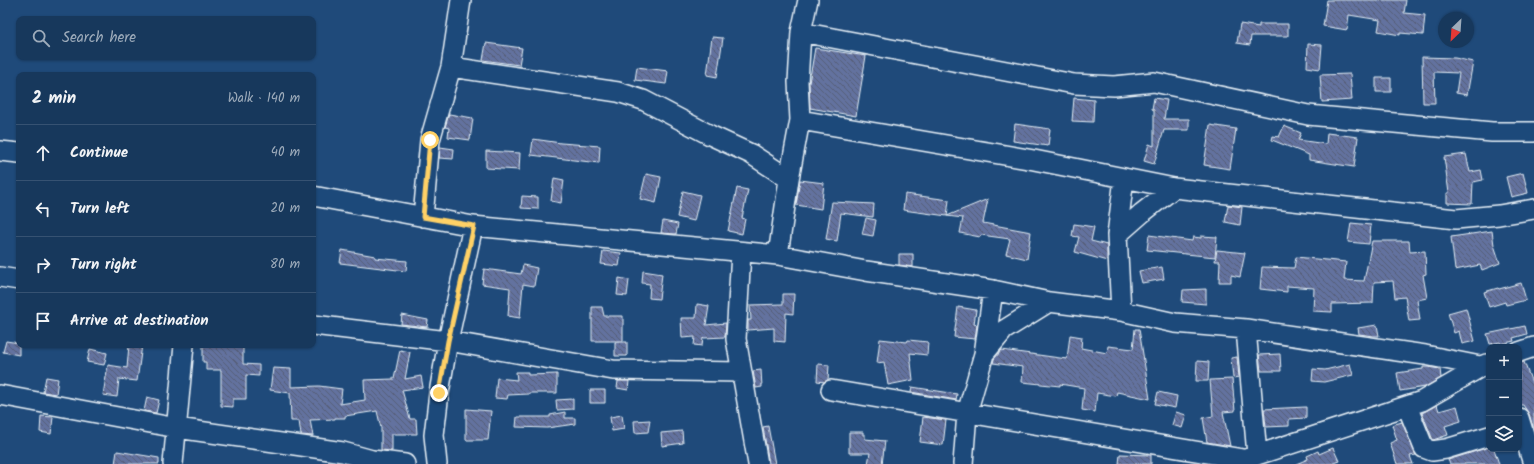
<!DOCTYPE html>
<html lang="en">
<head>
<meta charset="utf-8">
<style>
	:root { --surface:#17385c; --page:#203f62; --text:#f1f3f6; --muted:#9eacbb; --line:#365272 }
	body { margin:0; font-family:Kalam,sans-serif; background:var(--page); color:var(--text) }
	.controls { position:absolute; right:12px; bottom:12px; display:grid; overflow:hidden; border-radius:8px; box-shadow:0 1px 3px #0004 }
	.controls button { width:36px; height:36px; display:grid; place-items:center; padding:0; border:0; border-bottom:1px solid var(--line); background:var(--surface); color:var(--text); font:20px sans-serif }
	.compass { position:absolute; left:1438px; top:12px; width:36px; height:36px; border-radius:50%; background:var(--surface); box-shadow:0 1px 3px #0004; rotate:205deg }
	.stop { position:absolute; width:12px; height:12px; margin:-9px; border:3px solid #ffd166; border-radius:50%; background:#fff }
	.stop.end { background:#ffd166; border-color:#fff; box-shadow:0 1px 4px #0008 }
	.list { margin:0; padding:0; list-style:none }
	h2 { display:flex; justify-content:space-between; align-items:center; height:52px; margin:0; padding:0 16px; font-size:17px }
	h2 small { font-size:13px; font-weight:400; color:var(--muted) }
	.list li { display:grid; grid-template-columns:26px 1fr auto; gap:12px; align-items:center; box-sizing:border-box; height:56px; padding:0 16px; border-top:1px solid var(--line) }
	.list b { display:block; font-size:15px; white-space:nowrap }
	.list em { font-size:13px; font-style:normal; color:var(--muted) }
	.icon { flex:none; width:22px; height:22px; fill:none; stroke:currentColor; stroke-width:2; stroke-linecap:round; stroke-linejoin:round }
	.map { position:relative; flex:none; width:1534px; height:464px; overflow:hidden }
	.search { position:absolute; background:var(--surface); box-shadow:0 1px 3px #0004; left:16px; top:16px; width:300px; height:44px; display:flex; align-items:center; gap:10px; box-sizing:border-box; padding:0 14px; border-radius:8px; color:var(--muted); font-size:15px }
	.panel { position:absolute; background:var(--surface); box-shadow:0 1px 3px #0004; left:16px; top:72px; width:300px; height:276px; border-radius:8px }
	.map>svg:first-child { display:block }
</style>
</head>
<body>
<div class="map">
<svg width="1534" height="464" viewBox="0 0 1534 464">
	<defs>
		<pattern id="building-back-hatch" width="6" height="6" patternUnits="userSpaceOnUse"><rect width="6" height="6" fill="#63729f"/><path d="M-1 5l2 2M0 0l6 6M5-1l2 2" fill="none" stroke="#545d74"/></pattern>
	</defs>
	<rect width="100%" height="100%" fill="#1f4a7a"/>
	<filter id="ink" filterUnits="userSpaceOnUse"><feTurbulence type="fractalNoise" baseFrequency=".025" numOctaves="2"/><feDisplacementMap in="SourceGraphic" scale="8" xChannelSelector="R" yChannelSelector="G"/><feConvolveMatrix kernelMatrix="1 2 1 2 8 2 1 2 1" color-interpolation-filters="sRGB"/></filter>
	<g filter="url(#ink)">
		<path fill="url(#building-back-hatch)" stroke="#e8f1f8" d="M1327,0H1406L1404,13L1425,15L1423,35L1400,33V35L1378,31L1380,20L1349,15L1347,30L1323,26Z
			M1240,24L1259,27V24H1288V36H1251L1250,45L1237,43Z
			M712,37L723,38L717,77L707,75Z
			M486,43L522,48L519,65L483,60Z
			M1308,44L1322,45L1320,69L1307,67Z
			M815,48L866,56L856,116L810,108L809,83Z
			M1422,57L1455,58L1473,62L1467,95L1456,93L1459,73L1434,72L1435,103H1423Z
			M637,67L668,71L666,84L635,80Z
			M1350,74L1352,100L1322,102L1320,75Z
			M1376,78H1391V92H1376Z
			M1074,98L1094,100L1093,122L1072,121Z
			M1154,98L1167,100L1164,119H1189V130H1164L1154,164L1144,161L1149,144L1154,146V110L1152,109Z
			M449,114L473,118L470,140L448,137L449,128L445,127Z
			M1015,124L1050,129L1048,146L1013,141Z
			M1210,125L1236,129L1230,169L1204,165Z
			M1284,126L1301,133L1298,140L1326,144L1327,133L1358,137L1354,167L1309,160V155L1272,140L1273,136L1279,137Z
			M533,139L561,143L600,146L599,163L531,155Z
			M440,147L454,149L453,159L439,158Z
			M486,151L520,153L519,170L486,168Z
			M1466,154L1470,172L1481,170L1483,180L1473,182L1472,204L1447,203V193H1449L1444,157Z
			M1523,173L1528,193L1511,197L1506,177Z
			M646,174L661,177L656,203L640,199Z
			M554,178L564,180L561,203L551,201Z
			M800,180L824,183L821,209L796,205Z
			M737,188L748,190L742,218L745,219L742,234L728,231Z
			M683,191L700,195L694,221L677,217Z
			M905,194L949,200L947,216L903,210Z
			M522,196L538,197V209L521,208Z
			M988,199L983,223L1031,232L1027,259L1006,254L1010,239L981,235L980,237L960,233L963,218L947,216Z
			M832,202L874,204L873,217L841,213L837,241L826,239Z
			M1228,205L1242,207L1240,225L1225,222Z
			M866,218L876,220L873,236L862,234Z
			M663,221L678,224L676,234L661,233Z
			M1351,223L1371,225L1369,244L1348,242Z
			M1074,224L1094,227L1091,241L1107,245V261L1075,252L1079,237L1072,236Z
			M1492,231L1494,245L1500,263L1482,270L1480,265L1455,270L1451,237Z
			M1149,235L1192,241L1193,237L1201,238V236L1217,237L1215,257L1147,250Z
			M1372,241H1409L1410,252L1425,251L1426,274L1423,275L1427,298L1417,300L1420,320L1409,321L1405,297L1395,298L1393,281L1374,282L1373,303L1332,304V312L1313,311L1314,288L1287,286V292L1260,289L1262,267L1294,268L1296,257L1346,262L1344,280L1364,281Z
			M342,250L375,256V258L407,261L406,271L340,263Z
			M1217,250L1245,253L1240,277L1231,275V282H1219L1220,261H1215Z
			M603,251L621,253L619,266L601,264Z
			M899,254H913V267L899,265Z
			M523,265L537,268L534,286L523,284L520,318L508,316L510,288L482,284L484,269L521,274Z
			M1162,267L1164,279L1142,283L1139,271Z
			M643,271L662,274L659,299L649,298L650,284L642,283Z
			M619,278L629,280L627,296L617,295Z
			M1521,283L1526,300L1506,305L1505,302L1489,307L1484,292L1498,288L1499,289Z
			M1206,289V304L1182,302L1183,290Z
			M783,294H794L793,314L786,313L785,342L774,341V328L748,330V320H751L750,305L783,304Z
			M697,304L709,306L706,325L726,323L725,337L704,338L703,337L702,346L694,345L695,337L682,338L681,318H696Z
			M592,307H602L604,316H623V341H592Z
			M958,307L976,310L974,324L977,325L975,339L954,337Z
			M1466,308L1475,341L1462,344L1459,331L1454,333L1448,313Z
			M402,315L428,320L427,327L401,324Z
			M1377,325L1379,336H1374L1359,334L1358,328Z
			M1525,326L1527,334L1513,338L1514,341L1501,344L1500,342L1490,344L1487,334Z
			M1135,329H1139L1150,399L1117,392L1116,396L1097,393L1095,412L1082,410L1084,388L1060,384V386L1022,382L1023,367L993,363L994,359L1002,350L1067,359L1070,335L1082,337L1081,348L1107,353L1108,346L1133,349Z
			M880,339L907,342L908,340L928,342L927,355L910,353L913,380L888,385L884,362L877,363Z
			M6,341L19,343V355L3,352Z
			M615,342H627V356H615Z
			M129,345H142L137,381L119,379L117,397L103,395L108,365L127,368Z
			M203,345L243,347V364L259,365V376L246,375V399H233V407L221,406V370H206V362H203Z
			M90,349L107,353L104,365L87,362Z
			M400,350L410,352L405,379L421,376L423,387L402,390L410,419H416L417,434H392V451L381,450V428L377,411L345,416V418H335V419L310,420L313,436L301,435L299,421H291L290,393L270,390L273,368L291,369V387L319,386L342,389L340,404L365,400L364,380L394,379Z
			M1280,354L1281,371H1261L1259,355Z
			M1237,357L1239,377L1233,378L1231,358Z
			M1197,361L1209,362L1208,381H1196Z
			M1524,362L1534,388V430L1529,414L1523,405H1520L1519,363Z
			M818,364L829,365L828,380L825,382L817,381Z
			M1350,364L1353,375L1324,382L1312,381L1313,369L1325,370Z
			M1423,367H1428L1440,369L1441,378L1425,387L1400,391L1397,373L1423,369Z
			M761,370L762,387L756,388L753,371Z
			M516,372H528V375L557,374V393H529V394L508,395L507,399L495,398L497,378L517,380Z
			M46,377L58,379L56,394L43,392Z
			M1232,379L1235,411L1223,412L1230,446L1207,442L1203,418L1213,416L1210,380Z
			M618,381H629L628,390L617,388Z
			M912,387L957,394L956,400L911,392Z
			M590,390H605V403H590Z
			M1158,392L1177,396L1175,408L1155,404Z
			M147,397L159,400L156,413L144,411Z
			M573,399V409L557,410L556,400Z
			M1437,405L1439,411L1457,406L1461,421L1445,426L1448,435L1433,440L1422,413Z
			M1306,407V418L1289,419V426L1266,427L1264,409Z
			M466,409L491,411L488,440H466Z
			M565,412V418H575V424L547,428L516,427L517,417H550V415Z
			M1176,412L1186,415L1182,428L1172,425Z
			M622,415L624,429L612,431L610,417Z
			M41,416L53,417L51,434L40,432Z
			M923,417L946,420L943,445L920,442Z
			M650,420L648,432L635,433L634,421Z
			M1402,422L1416,455L1410,456L1413,464H1397L1390,443L1397,440L1392,425Z
			M768,426L775,464H769L763,427Z
			M682,431L683,443L662,446L661,433Z
			M849,432H863V435H865V439L885,441L882,464H868L870,453H849Z
			M1489,447V449H1494L1499,464H1450L1448,460Z
			M1333,448L1339,461L1331,464H1296L1308,459L1307,456L1318,451L1319,454Z
			M117,451L159,458V464H115Z
			M1120,454L1151,455V464H1119Z"/>
		<g fill="none" stroke-linecap="round" stroke-linejoin="round">
			<defs>
				<path id="minor" d="M801,32L1074,84L1114,86L1154,82L1308,115L1492,132H1534
					M451,67L618,92L643,100L710,135L751,154L789,179
					M800,120L1034,160L1174,188L1456,219L1499,215L1534,209
					M0,151L19,153
					M313,196L473,226L778,255L866,271L993,290L1049,302L1121,311L1175,323L1246,329L1425,355L1480,366
					M423,217L430,140L451,67L461,0
					M1117,235L1142,213L1174,188
					M741,252L736,339L758,464
					M778,255L789,179L800,120L798,82L801,32L808,0
					M0,277L19,280
					M1121,311L1117,235L1124,178
					M313,325L448,341L613,370L741,372
					M1246,329L1257,455
					M1519,352L1534,347
					M984,354L1004,330L1049,302
					M831,390L1243,459
					M0,395L177,428L343,452L372,460L405,464
					M1407,406L1424,448L1432,451L1446,449L1489,436
					M1519,418L1533,464
					M173,464L184,345
					M437,464L434,435L439,393L448,341L473,226
					M963,464L967,413L984,354L993,290
					M1233,464L1257,455L1422,401L1486,364"/>
			</defs>
			<use href="#minor" stroke="#e8f1f8" stroke-width="22"/>
			<use href="#minor" stroke="#1f4a7a" stroke-width="19"/>
		</g>
	</g>
	<g fill="none" stroke-linecap="round" stroke-linejoin="round" filter="url(#ink)">
		<path stroke="#ffd166" stroke-width="5" d="M430,140L423,217L474,226L448,341L439,393"/>
	</g>
</svg>
<div class="controls">
<button>+</button>
<button>−</button>
<button><svg class="icon" aria-label="layers" viewBox="0 0 24 24"><path d="M12 4l9 5-9 5-9-5zM3 14l9 5 9-5"/></svg></button>
</div>
<svg class="compass" viewBox="-18 -18 36 36"><path d="M0-13l5 13h-10z" fill="#e53935"/><path d="M0 13l5-13h-10z" fill="#9eacbb"/></svg>
<div class="stop" style="left:430px;top:140px"></div>
<div class="stop end" style="left:439px;top:393px"></div>
<div class="search"><svg class="icon" aria-label="search" viewBox="0 0 24 24"><circle cx="10" cy="10" r="6"/><path d="M15 15l6 6"/></svg>Search here</div>
<section class="panel">
<h2>2 min<small>Walk · 140 m</small></h2>
<ul class="list">
<li><svg class="icon" aria-label="ahead" viewBox="0 0 24 24"><path d="M12 20V5M6 11l6-6 6 6"/></svg><div><b>Continue</b></div><em>40 m</em></li>
<li><svg class="icon" aria-label="left" viewBox="0 0 24 24"><path d="M17 20v-9H6M10 6l-5 5 5 5"/></svg><div><b>Turn left</b></div><em>20 m</em></li>
<li><svg class="icon" aria-label="right" viewBox="0 0 24 24"><path d="M7 20v-9h11M14 6l5 5-5 5"/></svg><div><b>Turn right</b></div><em>80 m</em></li>
<li><svg class="icon" aria-label="arrive" viewBox="0 0 24 24"><path d="M6 21V4h12l-3 4 3 4H6"/></svg><div><b>Arrive at destination</b></div></li>
</ul>
</section>
</div>
</body>
</html>
